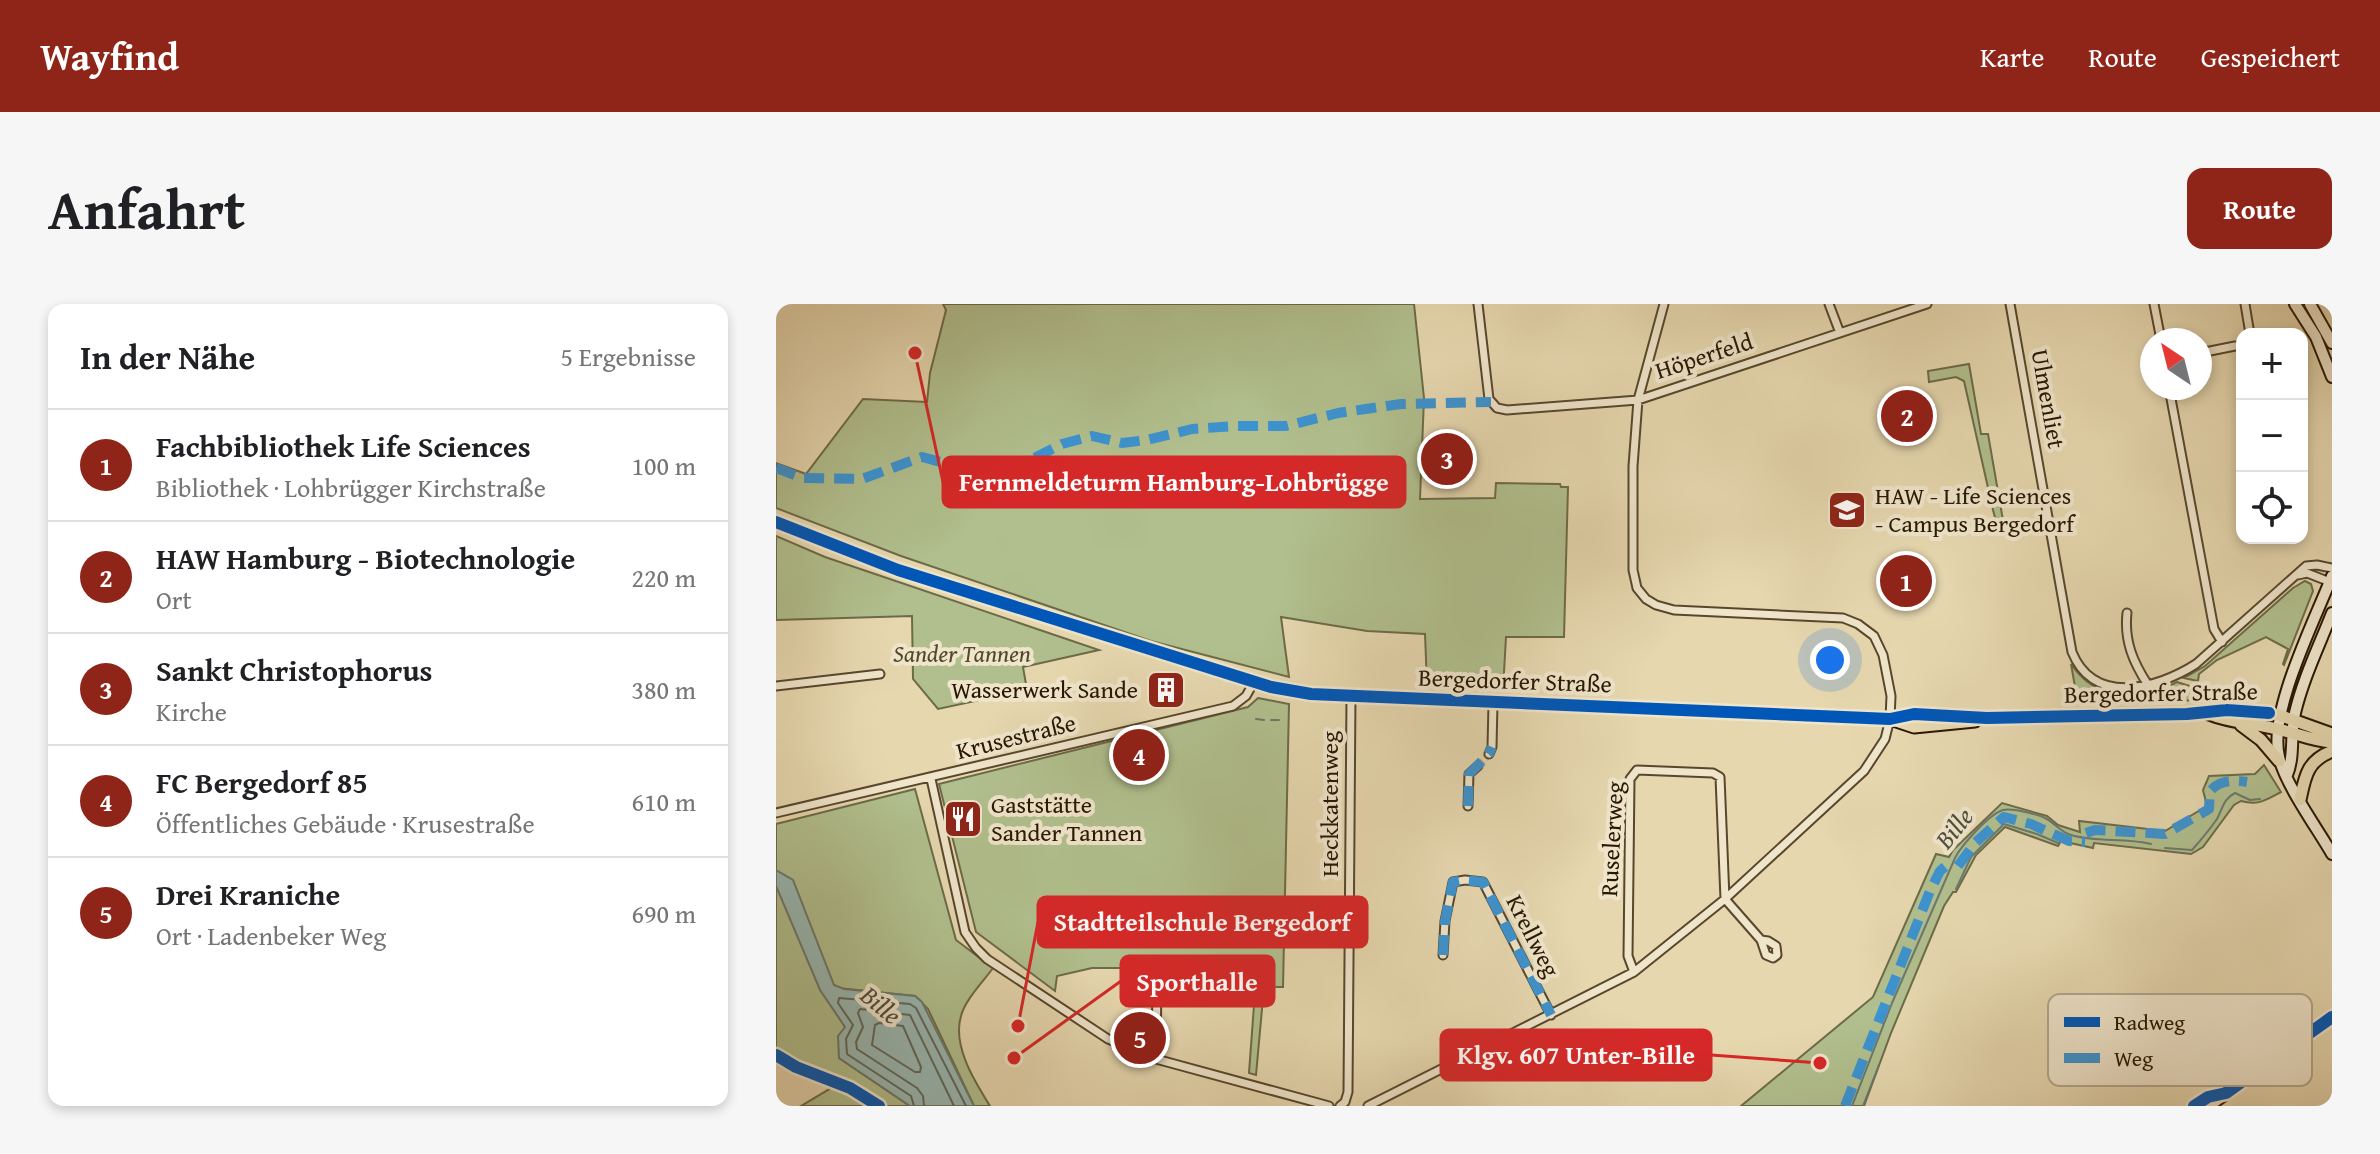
<!DOCTYPE html>
<html lang="de">
<head>
<meta charset="utf-8">
<style>
	:root { --surface:#fff; --page:#f6f6f6; --text:#202124; --muted:#757577; --line:#e0e0e0; --accent:#8f2418 }
	body { margin:0; font-family:"Gentium Book Plus",serif; background:var(--page); color:var(--text) }
	.controls { position:absolute; right:24px; top:24px; display:grid; overflow:hidden; border-radius:16px; box-shadow:0 4px 12px #0003 }
	.controls button { width:72px; height:72px; display:grid; place-items:center; padding:0; border:0; border-bottom:2px solid var(--line); background:var(--surface); color:var(--text); font:40px sans-serif }
	.compass { position:absolute; left:1364px; top:24px; width:72px; height:72px; border-radius:50%; background:var(--surface); box-shadow:0 4px 12px #0003; rotate:325deg }
	.you { position:absolute; left:1054px; top:356px; width:28px; height:28px; margin:-20px; border:6px solid #fff; border-radius:50%; background:#1a73e8; box-shadow:0 0 0 12px #1a73e833 }
	.badge { display:grid; place-items:center; width:52px; height:52px; border-radius:50%; background:var(--accent); color:#fff; font-size:26px; font-weight:700 }
	.pin { position:absolute; translate:-50% -50%; border:4px solid #fff; box-shadow:0 2px 8px #0006 }
	.list { margin:0; padding:0; list-style:none }
	h2 { display:flex; justify-content:space-between; align-items:center; height:104px; margin:0; padding:0 32px; font-size:34px }
	h2 small { font-size:26px; font-weight:400; color:var(--muted) }
	.list li { display:grid; grid-template-columns:52px 1fr auto; gap:24px; align-items:center; box-sizing:border-box; height:112px; padding:0 32px; border-top:2px solid var(--line) }
	.list b { display:block; font-size:30px; white-space:nowrap }
	.list p { margin:0; font-size:26px; white-space:nowrap; color:var(--muted) }
	.list em { font-size:26px; font-style:normal; color:var(--muted) }
	.icon { flex:none; width:44px; height:44px; fill:none; stroke:currentColor; stroke-width:2; stroke-linecap:round; stroke-linejoin:round }
	.map { position:relative; flex:none; width:1556px; height:802px; overflow:hidden; border-radius:16px }
	header { display:flex; align-items:center; gap:48px; box-sizing:border-box; height:112px; padding:0 40px; background:var(--accent); color:#fff }
	header strong { font-size:38px }
	nav { display:flex; gap:44px; margin-inline-start:auto; font-size:28px }
	.intro { display:flex; align-items:center; justify-content:space-between; box-sizing:border-box; height:192px; padding:0 48px }
	h1 { margin:0; font-size:56px }
	.button { padding:20px 36px; border-radius:16px; background:var(--accent); color:#fff; font-size:28px; font-weight:700 }
	main { display:flex; gap:48px; padding:0 48px }
	aside { flex:1; background:var(--surface); border-radius:16px; box-shadow:0 4px 12px #0003 }
	.map>svg:first-child { display:block }
</style>
</head>
<body>
<header>
<strong>Wayfind</strong>
<nav><a>Karte</a><a>Route</a><a>Gespeichert</a></nav>
</header>
<div class="intro"><h1>Anfahrt</h1><a class="button">Route</a></div>
<main>
<aside>
<h2>In der Nähe<small>5 Ergebnisse</small></h2>
<ul class="list">
<li><span class="badge">1</span><div><b>Fachbibliothek Life Sciences</b><p>Bibliothek · Lohbrügger Kirchstraße</p></div><em>100 m</em></li>
<li><span class="badge">2</span><div><b>HAW Hamburg - Biotechnologie</b><p>Ort</p></div><em>220 m</em></li>
<li><span class="badge">3</span><div><b>Sankt Christophorus</b><p>Kirche</p></div><em>380 m</em></li>
<li><span class="badge">4</span><div><b>FC Bergedorf 85</b><p>Öffentliches Gebäude · Krusestraße</p></div><em>610 m</em></li>
<li><span class="badge">5</span><div><b>Drei Kraniche</b><p>Ort · Ladenbeker Weg</p></div><em>690 m</em></li>
</ul>
</aside>
<div class="map">
<svg width="1556" height="802" viewBox="0 0 1556 802">
	<rect width="100%" height="100%" fill="#e6d7af"/>
	<filter id="stains"><feTurbulence type="fractalNoise" baseFrequency=".0025" numOctaves="4"/><feColorMatrix values="0 0 0 0 .2 0 0 0 0 .09 0 0 0 0 .02 0 0 0 .5 -.17"/></filter>
	<radialGradient id="worn" r=".72"><stop offset=".6" stop-color="#630" stop-opacity="0"/><stop offset="1" stop-color="#630" stop-opacity=".3"/></radialGradient>
	<path fill="#b1bf8e" stroke="#6c6b48" stroke-width="2" d="M167,0H638L648,94L644,195L719,194L720,179L784,180L785,183H792L788,333H730L727,386L651,381L649,330L591,327L505,313L513,373L375,337L125,252L0,204V159L30,170L87,95L151,98L154,69L170,6Z
		M1193,60L1205,130H1212L1228,222L1221,221L1217,206L1188,77L1180,73L1153,78L1152,67Z
		M0,232L49,253L323,346L247,363L251,386L162,405L137,375L136,312L0,316Z
		M1529,277L1535,280L1537,287L1508,361L1507,360L1512,345L1490,333L1441,356L1423,370L1422,377L1408,374L1429,362L1517,284Z
		M1295,360C1318,393 1338,390 1375,386L1344,399L1302,400Z
		M1401,378L1420,384L1421,396L1355,399Z
		M482,394L513,400L507,683H488L480,771L473,769L480,674L460,656L380,654L372,664H316L281,672L279,687L200,628L163,480L472,403Z
		M1488,461L1505,488C1490,496 1482,502 1465,497L1458,501L1427,543L1415,550L1318,539L1317,544L1285,537L1282,542L1229,523L1200,551L1180,588H1177L1168,602L1115,729L1088,802H965L1097,693L1160,550L1173,553L1177,546L1226,499L1271,512L1282,521L1304,528L1303,517L1389,527L1431,502L1427,486L1433,472L1479,470Z
		M139,485L180,636L217,664C207,678 189,696 185,712C176,742 199,778 214,802H198L152,705L139,692L62,684L46,687L69,723L63,754L134,802H109L0,744V520Z
		M57,783L98,802H25Z"/>
	<path fill="#99b8b3" stroke="#6c786c" stroke-width="2" d="M0,566L17,576L58,681L68,685L139,692L146,698L198,802H134L63,754L62,732L69,723L44,686L0,582Z"/>
	<g fill="none" stroke-linecap="round" stroke-linejoin="round">
		<path stroke="#60685a" stroke-width="2" d="M103,719L127,722L145,763L144,768H139L96,741L99,721Z
			M138,802L135,792L71,750L70,735L77,721L62,699L63,694L134,700L140,704L190,802
			M148,802L147,792L141,784L81,745L80,738L87,723L82,709L84,705L134,711L178,802"/>
		<path stroke="#6c786c" stroke-width="2" d="M480,415L488,416
			M495,416H503
			M1389,544L1416,546C1424,537 1434,525 1441,515C1447,504 1447,495 1459,489L1474,496L1484,495
			M1180,585L1195,553L1228,520L1261,530L1282,539
			M1076,802L1116,699L1179,554C1185,542 1213,510 1227,506C1237,504 1260,510 1269,514C1279,519 1284,528 1295,531C1321,539 1349,533 1375,540
			M1087,802L1103,761"/>
		<path stroke="#c0b18c" stroke-width="7" stroke-dasharray="7 3.5" stroke-linecap="butt" d="M702,462L713,450"/>
		<defs>
			<path id="minor" d="M702,0L713,95L721,104L731,106L862,96L1151,0
				M1053,0L1064,29
				M1234,0L1296,348C1318,402 1381,385 1420,360L1530,262L1541,261L1556,264
				M1378,0L1385,36
				M1469,0L1474,30
				M1424,49L1459,42
				M1393,84L1438,325L1446,338
				M1522,271L1531,269L1554,278
				M1351,309C1348,337 1357,358 1372,381
				M0,382L104,370
				M713,450L716,443L717,399
				M155,475L189,628L200,644L211,655L332,735L380,755L553,802
				M692,502L693,470L702,462
				M0,509L457,402L470,392L478,378
				M667,651L669,617L677,578L689,576L707,578L775,711
				M858,668L852,652L854,475L861,466L937,469L944,473L949,595L985,636L990,651L997,654L1001,651L1000,642L992,637L985,636
				M380,755L381,675L386,666
				M564,802L569,798L572,788L575,392
				M592,802L858,668L949,595L1088,467L1109,435L1114,415L1115,392L1107,351L1098,332L1082,320L1067,314L898,306L880,301L870,295L861,284L857,266V162L862,96L888,0"/>
			<path id="secondary" d="M1519,0L1540,33L1556,73
				M1534,0L1556,39
				M1556,272C1539,316 1492,408 1503,453C1509,480 1541,524 1556,550
				M1511,471C1519,452 1514,430 1519,409C1527,375 1543,342 1556,309
				M1433,802L1556,713"/>
			<path id="primary" d="M0,218L122,266L495,383L535,390L1114,415L1138,410L1211,414L1411,410L1451,406L1503,411L1556,430
				M1433,410C1455,419 1477,419 1501,425C1520,429 1536,437 1556,438
				M1117,416L1138,423L1199,417
				M1465,421L1485,436L1503,457
				M1524,496C1529,472 1531,457 1556,447"/>
		</defs>
		<use href="#minor" stroke="#58472c" stroke-width="11"/>
		<use href="#secondary" stroke="#281701" stroke-width="14"/>
		<use href="#primary" stroke="#281701" stroke-width="15"/>
		<use href="#minor" stroke="#efe5cb" stroke-width="7"/>
		<use href="#secondary" stroke="#efe5cb" stroke-width="10"/>
		<use href="#primary" stroke="#e6d7af" stroke-width="11"/>
		<path stroke="#3c93d0" stroke-width="10" stroke-dasharray="20 10" stroke-linecap="butt" d="M0,164L26,174L86,175L146,153L210,170L234,166L286,140L316,132L346,139L371,136L416,125L459,122H510L562,109L625,100L715,98
			M692,502L693,470L713,450L716,443
			M1310,529L1319,526L1389,530L1433,505L1434,487C1444,476 1457,476 1471,478
			M1182,562L1199,539L1228,513L1255,520L1293,537L1309,538
			M667,651L669,617L677,578L689,576L707,578L775,711
			M1069,802L1154,587L1164,567L1170,562"/>
		<defs>
			<path id="cycleway" d="M0,218L122,266L495,383L535,390L1114,415L1138,410L1211,414L1411,410L1451,406L1493,409
				M0,751L20,763L74,784L103,802
				M1418,802L1432,793L1450,789L1556,713"/>
		</defs>
		<use href="#cycleway" stroke="#efe5cb" stroke-width="17"/>
		<use href="#cycleway" stroke="#0057b8" stroke-width="12"/>
	</g>
	<defs>
		<symbol id="university-square" viewBox="-11 -11 22 22"><rect x="-9" y="-9" width="18" height="18" rx="4" fill="#8f2418" stroke="#efe5cb"/><path d="M0-5L7-2L0 1L-7-2ZM-4 1L0 2.5L4 1V4Q0 6-4 4Z" fill="#fff"/></symbol>
		<symbol id="building-square" viewBox="-11 -11 22 22"><rect x="-9" y="-9" width="18" height="18" rx="4" fill="#8f2418" stroke="#efe5cb"/><path d="M-4-6H4V6H1V3H-1V6H-4ZM-2.5-4.3h1.7v1.8h-1.7ZM.8-4.3h1.7v1.8H.8ZM-2.5-1h1.7V.8h-1.7ZM.8-1h1.7V.8H.8Z" fill="#fff"/></symbol>
		<symbol id="restaurant-square" viewBox="-11 -11 22 22"><rect x="-9" y="-9" width="18" height="18" rx="4" fill="#8f2418" stroke="#efe5cb"/><path d="M-5-6h1v4h1v-4h1v4h1v-4h1v5L-1.5 .5V6h-2V.5L-5-1ZM5-6V6H3V1.5H1.5Q1.5-4 5-6Z" fill="#fff"/></symbol>
	</defs>
	<g fill-rule="evenodd">
		<use href="#university-square" x="1049" y="184" width="44" height="44"/>
		<use href="#building-square" x="368" y="364" width="44" height="44"/>
		<use href="#restaurant-square" x="165" y="493" width="44" height="44"/>
	</g>
	<g text-anchor="middle" stroke-width="8" stroke-linejoin="round" paint-order="stroke">
		<g font-size="24" fill="#281701" stroke="#efe5cb">
			<text transform="translate(928 52) rotate(-18)" y="8">Höperfeld</text>
			<text transform="translate(1272 95) rotate(80)" y="8">Ulmenliet</text>
			<text transform="translate(739 377) rotate(2)" y="8">Bergedorfer Straße</text>
			<text transform="translate(1385 389) rotate(-1)" y="8">Bergedorfer Straße</text>
			<text transform="translate(240 433) rotate(-14)" y="8">Krusestraße</text>
			<text transform="translate(554 500) rotate(-90)" y="8">Heckkatenweg</text>
			<text transform="translate(836 535) rotate(-87)" y="8">Ruselerweg</text>
			<text transform="translate(757 632) rotate(63)" y="8">Krellweg</text>
		</g>
		<g font-size="24" fill="#281701" stroke="#efe5cb" text-anchor="start">
			<text x="1099" y="200">HAW - Life Sciences<tspan x="1099" dy="28">- Campus Bergedorf</tspan></text>
			<text x="362" y="394" text-anchor="end">Wasserwerk Sande</text>
			<text x="215" y="509">Gaststätte<tspan x="215" dy="28">Sander Tannen</tspan></text>
		</g>
		<g font-size="24" font-style="italic" fill="#51492b" stroke="#efe5cb">
			<text x="186" y="358">Sander Tannen</text>
		</g>
		<g font-size="26" font-style="italic" fill="#504f3f" stroke="#efe5cb">
			<text transform="translate(1178 524) rotate(-51)" y="9">Bille</text>
			<text transform="translate(105 701) rotate(40)" y="9">Bille</text>
		</g>
	</g>
	<rect x="1272" y="690" width="264" height="92" rx="12" fill="#efe5cb" stroke="#b3a78e" stroke-width="2"/>
	<rect x="1288" y="713" width="36" height="10" fill="#0057b8"/>
	<rect x="1288" y="749" width="36" height="10" fill="#3c93d0"/>
	<g font-size="22" fill="#281701">
		<text x="1338" y="726">Radweg</text>
		<text x="1338" y="762">Weg</text>
	</g>
	<path fill="none" stroke="#d62828" stroke-width="3" d="M139 49L167 178M242 722L262 618M238 754L345 677M1044 759L935 751"/>
	<g fill="#d62828" stroke="#efe5cb" stroke-width="3">
		<circle cx="139" cy="49" r="8"/>
		<circle cx="242" cy="722" r="8"/>
		<circle cx="238" cy="754" r="8"/>
		<circle cx="1044" cy="759" r="8"/>
	</g>
	<g fill="#d62828" stroke="#d62828" stroke-width="3">
		<rect x="167" y="153" width="462" height="50" rx="8"/>
		<rect x="262" y="593" width="329" height="50" rx="8"/>
		<rect x="345" y="652" width="153" height="50" rx="8"/>
		<rect x="665" y="726" width="270" height="50" rx="8"/>
	</g>
	<g font-size="26" text-anchor="middle" font-weight="bold" fill="#fff">
		<text x="398" y="187">Fernmeldeturm Hamburg-Lohbrügge</text>
		<text x="426" y="627">Stadtteilschule Bergedorf</text>
		<text x="421" y="687">Sporthalle</text>
		<text x="800" y="760">Klgv. 607 Unter-Bille</text>
	</g>
	<rect width="100%" height="100%" filter="url(#stains)"/>
	<rect width="100%" height="100%" fill="url(#worn)"/>
</svg>
<div class="controls">
<button>+</button>
<button>−</button>
<button><svg class="icon" aria-label="locate" viewBox="0 0 24 24"><circle cx="12" cy="12" r="6"/><path d="M12 2v4M12 18v4M2 12h4M18 12h4"/></svg></button>
</div>
<svg class="compass" viewBox="-18 -18 36 36"><path d="M0-13l5 13h-10z" fill="#e53935"/><path d="M0 13l5-13h-10z" fill="#757577"/></svg>
<div class="you"></div>
<div class="pin badge" style="left:1130px;top:277px">1</div>
<div class="pin badge" style="left:1131px;top:112px">2</div>
<div class="pin badge" style="left:671px;top:155px">3</div>
<div class="pin badge" style="left:363px;top:451px">4</div>
<div class="pin badge" style="left:364px;top:734px">5</div>
</div>
</main>
</body>
</html>
